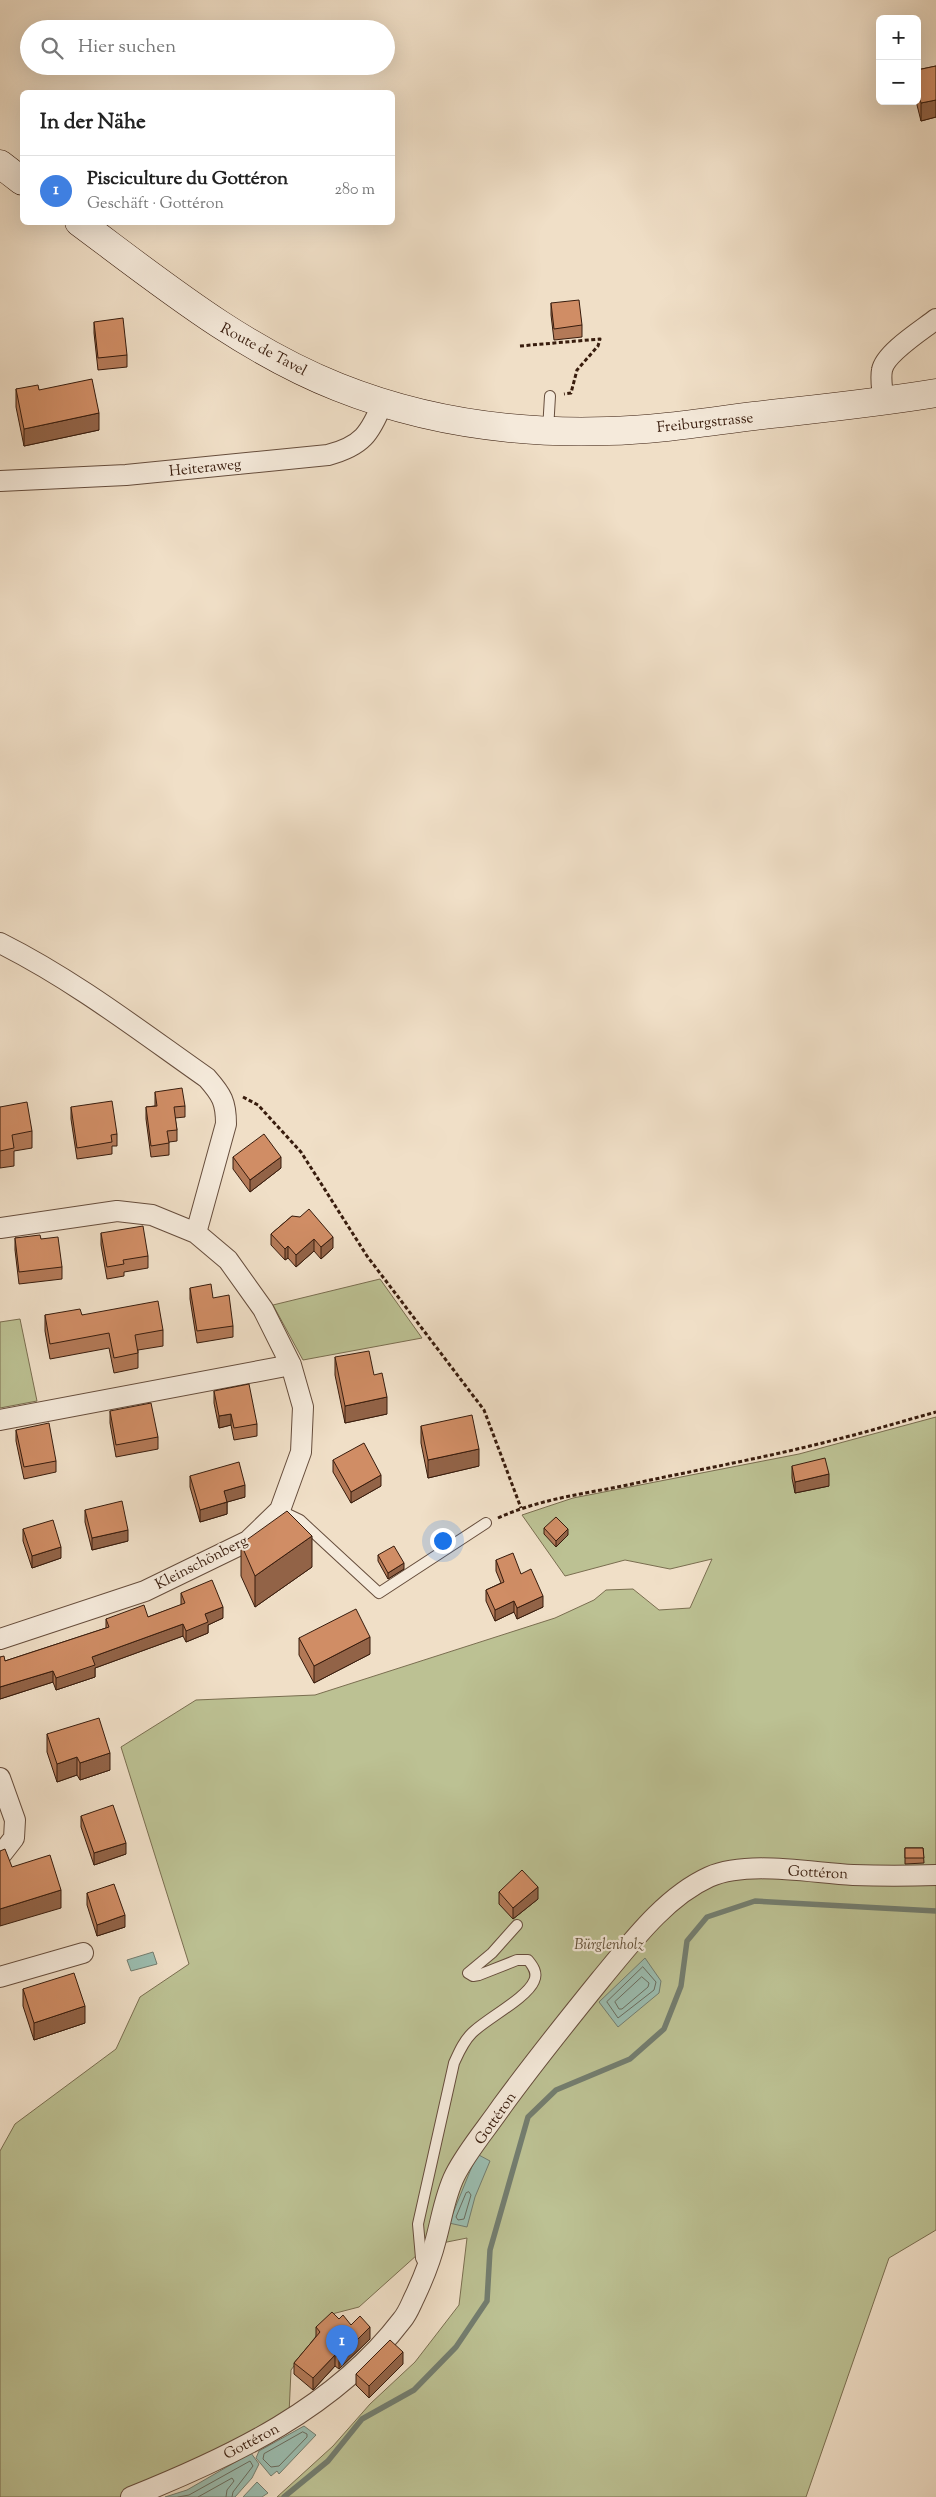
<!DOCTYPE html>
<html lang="de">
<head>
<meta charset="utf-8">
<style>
	:root { --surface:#fff; --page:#f2f2f2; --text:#222; --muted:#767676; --line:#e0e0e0; --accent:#db2777 }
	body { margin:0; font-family:"Sorts Mill Goudy",serif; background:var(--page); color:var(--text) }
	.controls { position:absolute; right:15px; top:15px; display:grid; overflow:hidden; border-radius:8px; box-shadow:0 5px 20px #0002 }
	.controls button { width:45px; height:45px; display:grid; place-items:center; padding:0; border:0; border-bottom:1px solid var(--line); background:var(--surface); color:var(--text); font:25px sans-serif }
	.you { position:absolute; left:442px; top:1540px; width:18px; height:18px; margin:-12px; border:4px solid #fff; border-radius:50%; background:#1a73e8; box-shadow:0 0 0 8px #1a73e833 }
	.badge { display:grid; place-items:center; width:32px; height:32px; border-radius:50%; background:var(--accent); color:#fff; font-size:16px; font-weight:700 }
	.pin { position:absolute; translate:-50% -41px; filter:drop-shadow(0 1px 2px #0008) }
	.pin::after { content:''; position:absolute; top:26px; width:18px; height:15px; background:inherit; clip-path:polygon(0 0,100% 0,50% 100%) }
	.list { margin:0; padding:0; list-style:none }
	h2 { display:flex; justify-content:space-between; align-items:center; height:65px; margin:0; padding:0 20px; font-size:21px }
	h2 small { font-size:16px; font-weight:400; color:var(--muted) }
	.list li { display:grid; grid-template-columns:32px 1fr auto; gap:15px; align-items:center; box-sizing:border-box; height:70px; padding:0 20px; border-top:1px solid var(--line) }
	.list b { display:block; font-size:19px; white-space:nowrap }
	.list p { margin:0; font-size:16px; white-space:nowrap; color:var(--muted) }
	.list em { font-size:16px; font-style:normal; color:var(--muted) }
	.icon { flex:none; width:28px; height:28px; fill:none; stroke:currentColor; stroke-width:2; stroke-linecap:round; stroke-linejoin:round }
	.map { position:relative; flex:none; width:936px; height:2497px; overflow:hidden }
	.search { position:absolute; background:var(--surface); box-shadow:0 5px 20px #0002; left:20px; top:20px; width:375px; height:55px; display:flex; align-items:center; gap:12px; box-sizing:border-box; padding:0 18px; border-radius:28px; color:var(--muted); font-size:19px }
	.panel { position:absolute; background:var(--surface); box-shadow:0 5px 20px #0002; left:20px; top:90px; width:375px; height:135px; border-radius:8px }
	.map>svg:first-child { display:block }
</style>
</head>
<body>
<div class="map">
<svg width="936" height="2497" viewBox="0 0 936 2497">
	<rect width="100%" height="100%" fill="#f0dfc7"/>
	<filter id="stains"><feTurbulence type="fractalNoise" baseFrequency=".004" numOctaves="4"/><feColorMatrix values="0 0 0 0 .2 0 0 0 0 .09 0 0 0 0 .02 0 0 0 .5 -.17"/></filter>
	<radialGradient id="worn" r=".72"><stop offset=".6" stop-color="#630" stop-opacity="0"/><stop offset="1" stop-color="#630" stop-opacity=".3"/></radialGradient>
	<path fill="#bcc193" stroke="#7a6e50" d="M380,1279L422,1338L303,1360L273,1305Z
		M20,1319L37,1401L0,1408V1322Z
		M936,1417V2230L889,2258L806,2497H277L333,2446L370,2404L415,2362L459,2305L467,2238L427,2246L359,2307L332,2314L291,2370L289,2414L145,2497H0V2151L15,2124L116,2049L140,1997L189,1964L121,1747L196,1700L315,1695L555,1618L594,1600L606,1590L633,1589L659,1610L690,1608L712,1559L670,1569L625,1560L565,1576L522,1515L573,1498L799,1454Z"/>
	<path fill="#9bbdb0" stroke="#737d6f" d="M153,1952L157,1964L131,1971L127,1960Z
		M645,1958L661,1981L659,1993L618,2027L599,2002Z
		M477,2154L490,2161L475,2197L467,2227L449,2223Z
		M304,2426L316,2435L279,2474L277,2471L271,2476L256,2458L259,2451Z
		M251,2453L259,2464L252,2478L235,2497H165L187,2490Z
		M257,2482L268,2493L262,2497H243Z"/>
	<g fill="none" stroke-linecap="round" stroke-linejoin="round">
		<path stroke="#6a6c5e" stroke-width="1" d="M643,1967L656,1982L654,1990L618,2018L607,2002Z
			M642,1977L649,1983L648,1987L622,2009H619L615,2002Z
			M469,2192L471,2195L464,2219L458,2220L456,2217L466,2193Z
			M303,2432L307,2434V2437L279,2466L271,2467L263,2459L264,2454Z
			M178,2497L189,2495L250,2461L253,2466L233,2492L232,2497
			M198,2497L232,2478L234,2481L227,2490L226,2497"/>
		<path stroke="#737d6f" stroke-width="5.5" d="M284,2497L328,2461L362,2419L414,2390L456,2347L487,2301L490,2250L528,2117L556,2090L630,2059L664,2029L681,1986L687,1941L707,1917L755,1901L936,1911"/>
		<defs>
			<path id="lane" d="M548,430L550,396
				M281,1511L300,1520L379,1593L486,1523
				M425,2266L421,2258L418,2224L454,2063C459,2052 463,2042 472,2033C486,2019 527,1998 534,1981C538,1973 533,1966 528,1960H517L479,1975L473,1976L468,1973L492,1953L517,1925"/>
			<path id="street" d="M883,401C883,391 880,380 882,370C885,353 922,330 936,319
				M0,481L126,475L328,455C362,446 370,434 383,402
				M0,943C74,980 140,1031 207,1078C222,1095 226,1102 226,1124L196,1233
				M0,1228L117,1211L152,1215L196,1233L228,1260L263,1309L291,1365L303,1407L301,1452L280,1510L248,1541L145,1591L0,1639
				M0,1420L291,1365
				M0,1778L15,1820L14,1838L0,1856
				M0,1977L83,1953
				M131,2497C231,2457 335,2408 402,2320C408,2313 411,2304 415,2296C424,2277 431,2259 436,2239C442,2217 445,2195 455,2175C467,2151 487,2128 502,2106C534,2062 567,2021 601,1979C631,1943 665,1897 709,1877C748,1860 811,1873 853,1875C880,1876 908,1876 936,1875"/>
			<path id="secondary" d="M0,164L22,181
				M79,222C161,283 242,349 338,387C423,421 517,434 608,431C657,430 705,422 754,416C815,409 876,403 936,393"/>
		</defs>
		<use href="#lane" stroke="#664d3c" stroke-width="12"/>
		<use href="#street" stroke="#664d3c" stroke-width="22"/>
		<use href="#secondary" stroke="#381c0d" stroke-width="29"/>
		<path stroke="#381c0d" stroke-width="3" stroke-dasharray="4 2.5" stroke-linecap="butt" d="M520,346L600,339L598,346L577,370L571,393L564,394
			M243,1097L258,1105L301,1152L367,1256L484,1410L521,1508
			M498,1518C544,1497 593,1493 641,1482C707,1468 773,1456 838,1439C871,1431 903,1421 936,1412"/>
		<use href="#lane" stroke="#f5eadb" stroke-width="10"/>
		<use href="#street" stroke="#f5eadb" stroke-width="20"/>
		<use href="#secondary" stroke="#f5eadb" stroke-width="28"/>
	</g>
	<path fill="#b37957" stroke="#381c0d" d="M936,66V117L921,121L916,101H917V70Z
		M551,303L582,325V337L554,340L551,315Z
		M94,322L127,355V367L98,370L94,333Z
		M16,389L39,390L99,430L24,446L16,407Z
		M155,1092L185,1106V1117L175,1118L177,1130V1141L169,1142V1155L151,1157L146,1119V1107L155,1106Z
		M0,1107L32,1131V1148L14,1151V1166L0,1168Z
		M71,1107L117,1134V1146H112V1154L77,1159L71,1119Z
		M233,1157L281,1168L250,1192L233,1169Z
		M292,1216L333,1248L321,1259L314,1251L296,1267L288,1258L285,1260L271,1245V1234Z
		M101,1233L148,1256V1268L124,1272V1276L107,1279L101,1245Z
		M15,1238L41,1239L62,1267V1279L19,1284L15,1250Z
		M190,1288L233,1326V1337L197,1343L190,1299Z
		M45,1315H82L163,1330V1346L138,1350V1368L114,1373L109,1348L50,1359L45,1331Z
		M335,1357L387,1414L345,1423L335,1375Z
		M214,1391L257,1424V1436L234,1440L231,1425L219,1428L214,1403Z
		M110,1411L158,1437V1449L116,1457L110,1423Z
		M421,1426L479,1466L428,1478L421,1443Z
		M16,1430L56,1461V1472L24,1479L16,1441Z
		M333,1460L381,1486L351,1503L333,1472Z
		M792,1466L829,1486L795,1493L792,1478Z
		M190,1476L245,1497L227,1502V1514L200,1522L190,1487Z
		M85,1510L128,1541L92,1550L85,1522Z
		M544,1528L568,1535L556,1547L544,1534Z
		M23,1529L61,1558L32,1568L23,1541Z
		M241,1544L312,1567L255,1607L241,1576Z
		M378,1555L404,1569L388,1579L378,1561Z
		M496,1560L521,1574L543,1607L517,1619L514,1612L495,1621L486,1601V1590L501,1583L496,1571Z
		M181,1593L223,1618L208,1625V1633L186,1642L183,1636L95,1668V1677L56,1690L53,1682L0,1699V1657L5,1661L106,1628V1619L148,1617L181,1605Z
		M299,1638L370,1654L314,1683L299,1655Z
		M47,1734L110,1770L80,1780L77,1775L57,1782L47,1752Z
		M81,1816L126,1854L94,1865L81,1827Z
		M905,1848H923L924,1863L905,1864Z
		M499,1892L538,1899L513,1919L499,1904Z
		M87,1893L125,1927L97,1936L87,1905Z
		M23,1989L85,2023L34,2040L23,2006Z
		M339,2319L351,2325L370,2339L339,2369L335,2366L313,2390L294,2374V2363L316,2337V2327Z
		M403,2364L369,2398L356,2385V2374Z"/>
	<path fill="#926347" stroke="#381c0d" d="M936,100V117L921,121V103Z
		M99,413V430L24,446V429Z
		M281,1157V1168L250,1192V1180Z
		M333,1237V1248L321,1259V1247Z
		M314,1239V1251L296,1267V1255Z
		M288,1246V1258L285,1260V1249Z
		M387,1397V1414L345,1423V1406Z
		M231,1414V1425L219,1428V1416Z
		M479,1449V1466L428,1478V1460Z
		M829,1474V1486L795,1493V1482Z
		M381,1475V1486L351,1503V1492Z
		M245,1485V1497L224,1503V1491Z
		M227,1502V1514L200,1522V1510Z
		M568,1529V1535L556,1547V1541Z
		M128,1530V1541L92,1550V1538Z
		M312,1536V1567L255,1607V1576Z
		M61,1547V1558L32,1568V1556Z
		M404,1563V1569L388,1579V1573Z
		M543,1596V1607L517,1619V1608Z
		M514,1601V1612L495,1621V1610Z
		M223,1607V1618L208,1625V1633L186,1642V1631L205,1614Z
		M183,1624V1636L95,1668V1677L56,1690V1678L92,1657Z
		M370,1637V1654L314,1683V1666Z
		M53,1671V1682L0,1699V1687Z
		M110,1753V1770L80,1780V1763Z
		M77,1757V1775L57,1782V1764Z
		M126,1843V1854L94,1865V1853Z
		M538,1887V1899L513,1919V1908Z
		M61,1890V1908L0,1926V1909Z
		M125,1915V1927L97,1936V1925Z
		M85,2006V2023L34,2040V2023Z
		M370,2327V2339L339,2369V2358Z
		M403,2352V2364L369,2398V2386Z
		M335,2355V2366L313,2390V2378Z"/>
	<path fill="#d08d65" stroke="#381c0d" d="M936,66V100L921,103L917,88V70Z
		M579,300L582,325L554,329L551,303Z
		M123,318L127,355L98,358L94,322Z
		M92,379L99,413L24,429L16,389L38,385L39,390Z
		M182,1088L185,1106L174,1107L177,1130L167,1131L169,1143L151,1146L146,1107L157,1106L155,1092Z
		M112,1101L117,1134L111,1135L112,1142L77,1148L71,1107Z
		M27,1102L32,1131L12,1135L14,1148L0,1151V1107Z
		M264,1134L281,1157L250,1180L233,1157Z
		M309,1209L333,1237L321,1247L314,1239L296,1255L288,1246L285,1249L271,1234L292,1216L300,1217Z
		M143,1226L148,1256L123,1260L124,1264L107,1267L101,1233Z
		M40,1235L41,1239L58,1237L62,1267L19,1272L15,1238Z
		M211,1284L213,1298L229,1295L233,1326L197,1331L190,1288Z
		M158,1301L163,1330L135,1335L138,1353L114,1358L109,1333L50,1344L45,1315L80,1309L82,1315Z
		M369,1351L374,1375L382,1373L387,1397L345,1406L335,1357Z
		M249,1384L257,1424L234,1428L231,1414L219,1416L214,1391Z
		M151,1403L158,1437L116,1445L110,1411Z
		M472,1415L479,1449L428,1460L421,1426Z
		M49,1423L56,1461L24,1467L16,1430Z
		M364,1443L381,1475L351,1492L333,1460Z
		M825,1458L829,1474L795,1482L792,1466Z
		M239,1462L245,1485L224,1491L227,1502L200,1510L190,1476Z
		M122,1501L128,1530L92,1538L85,1510Z
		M287,1511L312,1536L255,1576L241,1544Z
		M556,1517L568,1529L556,1541L544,1528Z
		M53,1520L61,1547L32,1556L23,1529Z
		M394,1546L404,1563L388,1573L378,1555Z
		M513,1553L521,1574L531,1569L543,1596L517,1608L514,1601L495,1610L486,1590L504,1582L496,1560Z
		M212,1580L223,1607L205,1614L208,1622L186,1631L183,1624L92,1657L95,1665L56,1678L53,1671L0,1687V1657L4,1656L5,1661L109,1627L106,1619L144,1605L148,1617L185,1603L181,1593Z
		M356,1609L370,1637L314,1666L299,1638Z
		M99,1718L110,1753L80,1763L77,1757L57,1764L47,1734Z
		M113,1805L126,1843L94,1853L81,1816Z
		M905,1848H923L924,1858H905Z
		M5,1849L12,1867L50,1855L61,1890L0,1909V1851Z
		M522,1870L538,1887L513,1908L499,1892Z
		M114,1884L125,1915L97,1925L87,1893Z
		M74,1973L85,2006L34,2023L23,1989Z
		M332,2312L339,2319L343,2315L351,2325L360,2316L370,2327L339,2358L335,2355L313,2378L294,2363L320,2332L316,2327Z
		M390,2340L403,2352L369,2386L356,2374Z"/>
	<g text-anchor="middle" stroke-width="4.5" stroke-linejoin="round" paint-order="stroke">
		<g font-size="15" fill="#381c0d" stroke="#f5eadb">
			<text transform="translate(264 349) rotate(28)" y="5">Route de Tavel</text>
			<text transform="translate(705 422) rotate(-6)" y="5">Freiburgstrasse</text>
			<text transform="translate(205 467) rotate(-6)" y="5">Heiteraweg</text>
			<text transform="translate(201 1562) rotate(-27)" y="5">Kleinschönberg</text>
			<text transform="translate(818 1872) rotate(3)" y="5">Gottéron</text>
			<text transform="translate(495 2118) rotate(-55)" y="5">Gottéron</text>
			<text transform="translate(251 2441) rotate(-28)" y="5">Gottéron</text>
		</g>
		<g font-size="15" font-style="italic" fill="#604e35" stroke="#f5eadb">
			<text x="609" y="1949">Bürglenholz</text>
		</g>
	</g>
	<rect width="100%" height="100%" filter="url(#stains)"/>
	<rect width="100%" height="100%" fill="url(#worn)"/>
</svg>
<div class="controls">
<button>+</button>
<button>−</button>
</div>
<div class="you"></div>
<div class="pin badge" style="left:342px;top:2366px;background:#3f7fe0">1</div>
<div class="search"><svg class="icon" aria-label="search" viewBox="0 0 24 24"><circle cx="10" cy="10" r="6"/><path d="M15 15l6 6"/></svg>Hier suchen</div>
<section class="panel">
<h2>In der Nähe<small></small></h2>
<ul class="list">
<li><span class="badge" style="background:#3f7fe0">1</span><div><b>Pisciculture du Gottéron</b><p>Geschäft · Gottéron</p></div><em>280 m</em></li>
</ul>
</section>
</div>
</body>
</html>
